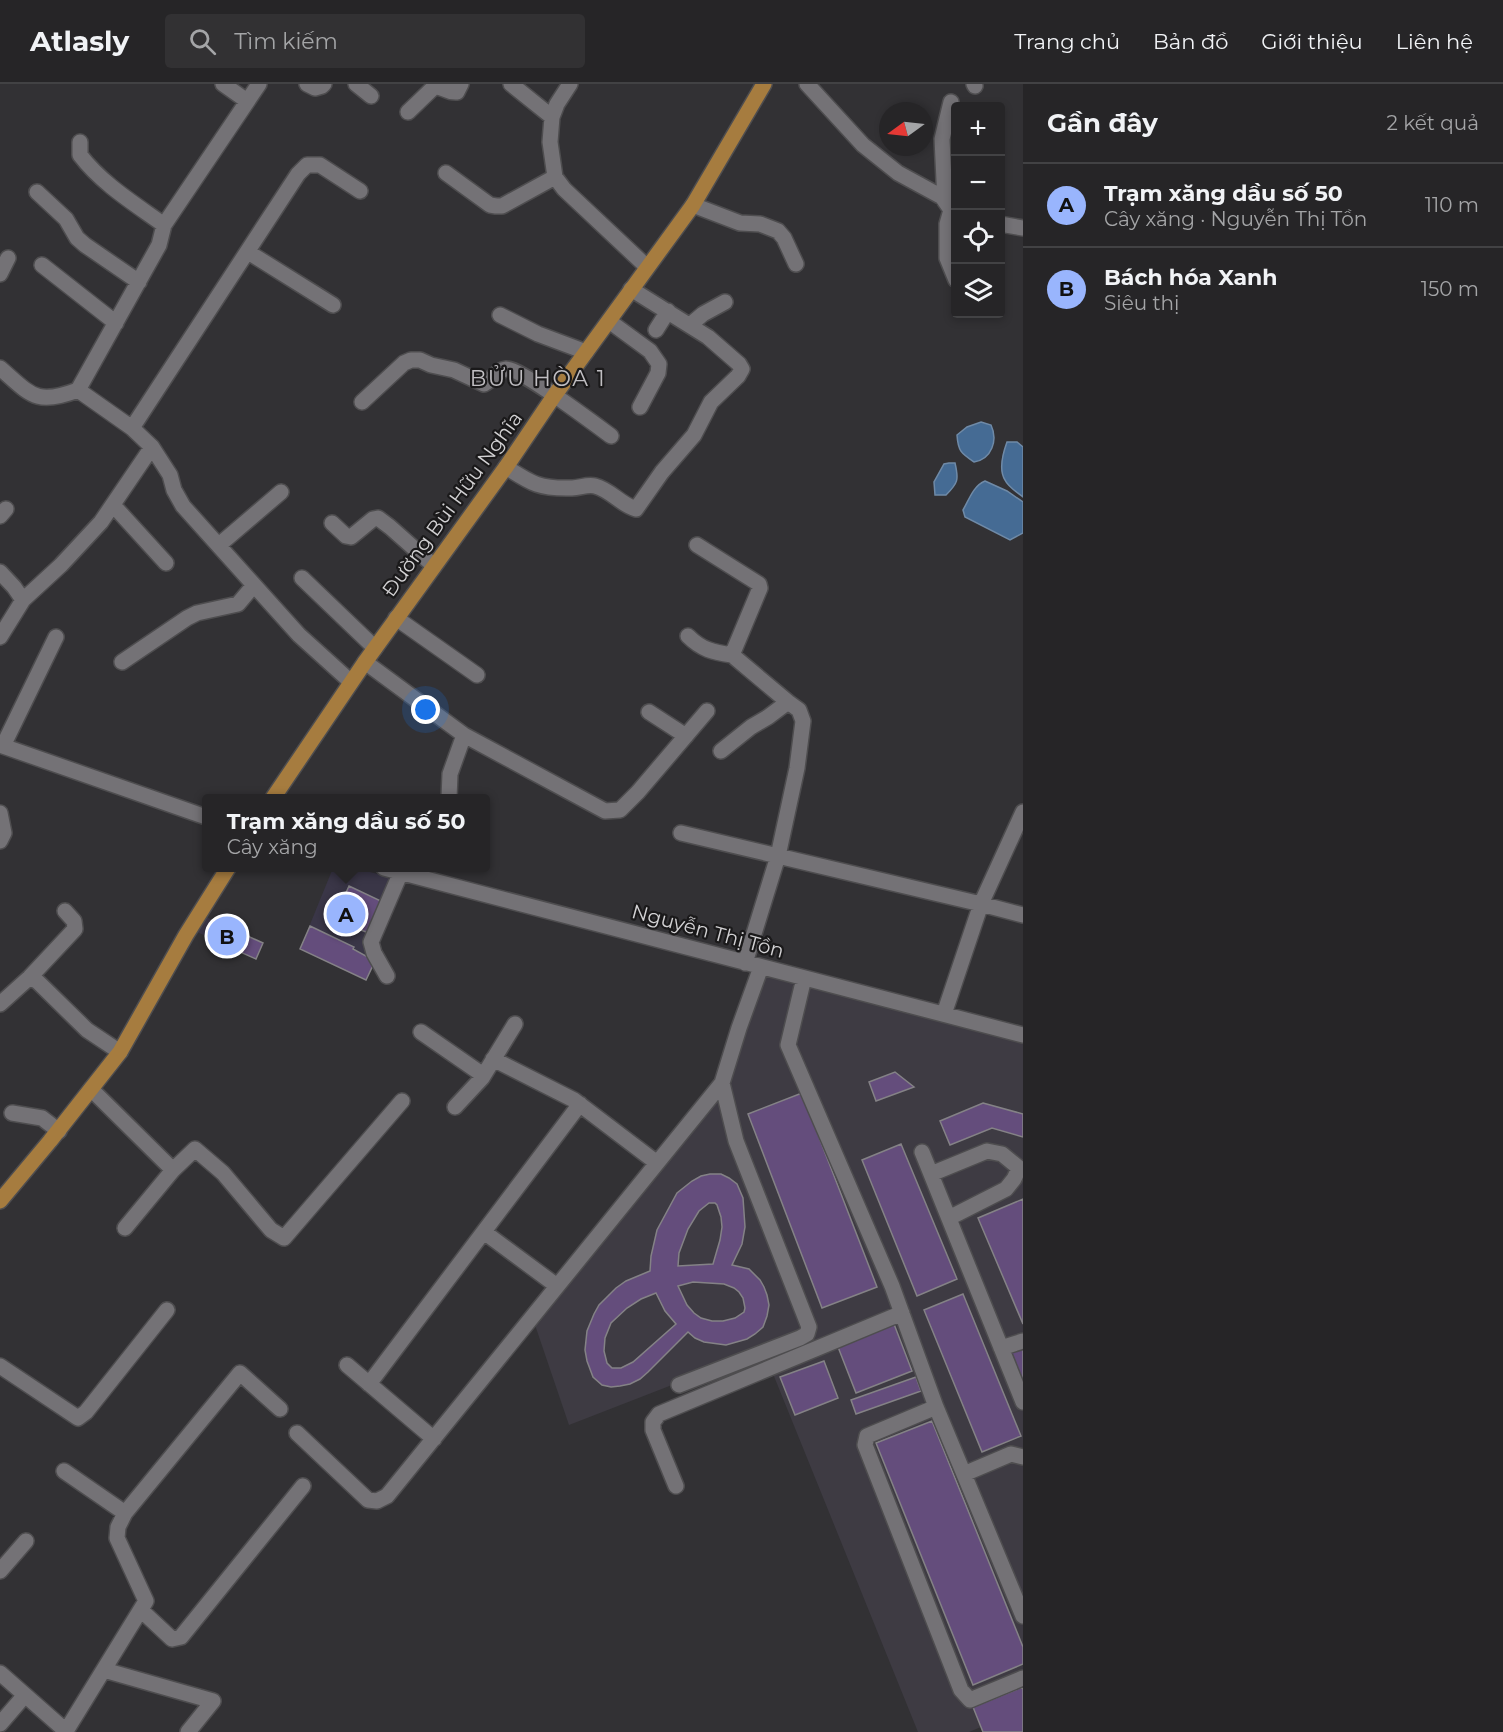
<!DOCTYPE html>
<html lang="vi">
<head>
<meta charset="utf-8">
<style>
	:root { --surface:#262527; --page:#323133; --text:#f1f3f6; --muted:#a4a5a7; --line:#424244; --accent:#99b5fd }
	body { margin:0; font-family:Montserrat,sans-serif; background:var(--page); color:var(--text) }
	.controls { position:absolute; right:18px; top:18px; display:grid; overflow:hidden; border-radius:6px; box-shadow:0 3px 9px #0003 }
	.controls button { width:54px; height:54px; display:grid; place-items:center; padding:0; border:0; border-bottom:2px solid var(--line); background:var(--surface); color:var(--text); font:30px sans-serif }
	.compass { position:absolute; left:879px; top:18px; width:54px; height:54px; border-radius:50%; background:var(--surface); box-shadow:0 3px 9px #0003; rotate:255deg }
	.you { position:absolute; left:426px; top:626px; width:21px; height:21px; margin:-15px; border:4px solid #fff; border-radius:50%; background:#1a73e8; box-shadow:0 0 0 9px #1a73e833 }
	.badge { display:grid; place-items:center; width:39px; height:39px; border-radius:50%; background:var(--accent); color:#111; font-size:20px; font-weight:700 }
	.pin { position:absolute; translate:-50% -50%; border:3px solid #fff; box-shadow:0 2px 6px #0006 }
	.popup { position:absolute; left:202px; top:710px; width:288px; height:78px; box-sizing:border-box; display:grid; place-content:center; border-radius:6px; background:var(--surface); filter:drop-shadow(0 2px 4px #0005); font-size:20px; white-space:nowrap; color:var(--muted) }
	.popup b { font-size:22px; color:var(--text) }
	.popup::after { content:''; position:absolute; left:50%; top:100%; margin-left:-12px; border:12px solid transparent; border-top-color:var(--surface) }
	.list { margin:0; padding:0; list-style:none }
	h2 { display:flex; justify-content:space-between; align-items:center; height:78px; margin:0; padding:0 24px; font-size:26px }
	h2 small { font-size:20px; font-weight:400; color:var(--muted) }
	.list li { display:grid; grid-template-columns:39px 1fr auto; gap:18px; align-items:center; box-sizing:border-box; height:84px; padding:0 24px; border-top:2px solid var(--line) }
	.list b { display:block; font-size:22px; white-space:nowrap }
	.list p { margin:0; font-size:20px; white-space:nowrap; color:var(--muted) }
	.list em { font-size:20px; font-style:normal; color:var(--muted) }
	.icon { flex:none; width:33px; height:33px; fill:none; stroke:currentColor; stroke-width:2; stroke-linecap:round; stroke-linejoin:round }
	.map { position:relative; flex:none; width:1023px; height:1648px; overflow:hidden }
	header { display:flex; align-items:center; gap:36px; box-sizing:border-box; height:84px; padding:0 30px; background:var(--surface); border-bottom:2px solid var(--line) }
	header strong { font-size:28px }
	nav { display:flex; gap:33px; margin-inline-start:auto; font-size:21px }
	.search { width:420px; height:54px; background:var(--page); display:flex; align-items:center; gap:15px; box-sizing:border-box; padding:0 21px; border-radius:6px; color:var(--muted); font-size:22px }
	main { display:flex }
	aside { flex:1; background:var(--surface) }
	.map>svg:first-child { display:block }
</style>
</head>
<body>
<header>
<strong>Atlasly</strong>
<div class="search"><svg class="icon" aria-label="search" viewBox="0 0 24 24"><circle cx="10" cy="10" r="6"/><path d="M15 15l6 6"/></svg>Tìm kiếm</div>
<nav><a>Trang chủ</a><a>Bản đồ</a><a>Giới thiệu</a><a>Liên hệ</a></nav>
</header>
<main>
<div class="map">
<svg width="1023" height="1648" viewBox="0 0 1023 1648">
	<rect width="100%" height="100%" fill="#323134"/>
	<path fill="#3a3647" d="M333,784H354L394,794L366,857L375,877L366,896L300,865Z
		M206,833L263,859L256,875L197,848Z"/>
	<path fill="#3e3b43" d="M763,891L1023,959V1648H983L981,1643L969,1648H918L765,1270L810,1251L739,1057L727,999Z
		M721,1007L806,1243L798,1252L569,1341L534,1238Z"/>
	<path fill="#456b94" stroke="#6f8aa7" stroke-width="1.5" d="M981,338L991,341C998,356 992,375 974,378C961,369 958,367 957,351L967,343Z
		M1007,358H1017L1023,363V413C1017,408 1008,403 1005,396C998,385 1003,369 1007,358Z
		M949,379H955C959,396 958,399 946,411H935L934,398L944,380Z
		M985,397L1007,407L1023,418V449L1010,456L965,433L963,426C969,416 973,402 985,397Z"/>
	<path fill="#644d7c" stroke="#848286" stroke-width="1.5" fill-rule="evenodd" d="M349,802L383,818L369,849L350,842L354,834L338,827Z
		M221,840L263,859L256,875L213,856Z
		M310,842L354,863L353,865L375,877L366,896L300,865Z
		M895,988L914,1003L876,1017L869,998Z
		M802,1009L877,1203L822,1224L748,1030Z
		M983,1019L1023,1030V1053L992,1044L950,1061L940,1037Z
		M901,1060L957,1195L917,1212L862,1076Z
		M710,1090H721L729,1094L737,1100L743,1114L745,1143L742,1160L732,1181L749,1185L760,1196L764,1203L767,1211L769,1221L767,1232L763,1243L755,1250L747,1255L726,1261L704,1258L695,1254L688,1248L648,1288L640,1295L630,1300L620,1302L611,1303L602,1301L593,1293L587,1277L585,1266L587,1247L594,1230L599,1221L616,1204L626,1197L650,1187L651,1172L657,1146L677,1109L692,1097L701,1092ZM709,1119H715L717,1121L721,1133L722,1143L720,1156L713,1180L678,1182L679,1169L688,1145L699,1127ZM693,1198L724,1200L734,1204L739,1208L743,1214L745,1224L744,1228L735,1234L723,1237H712L701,1234L694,1229L687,1221L678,1202ZM656,1209L665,1227L676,1240L633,1278L621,1284H612L607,1279L604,1267L605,1254L611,1239L627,1224L641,1215Z
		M1023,1115V1240L978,1134Z
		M963,1210L1021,1352L982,1368L924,1226Z
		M894,1240L912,1287L856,1309L838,1263Z
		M1023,1263V1300L1010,1269Z
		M824,1277L838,1314L795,1331L780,1293Z
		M916,1293L921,1307L856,1330L851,1316Z
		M932,1337L1023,1563V1580L973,1601L876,1359Z
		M1023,1603V1648H983L973,1623Z"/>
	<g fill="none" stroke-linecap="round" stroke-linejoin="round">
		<defs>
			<path id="minor" d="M223,0L247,17
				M259,0L164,141L159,161L78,306L132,344L152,363L170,391L174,406L183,422L299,551L351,598
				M307,0L315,4L322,2L324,0
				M356,0L371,12
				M511,0L552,33
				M570,0L557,20L552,33L550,58L555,93L564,105L647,183
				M807,0L863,61L898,89L942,113L951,126L956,127
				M974,0L975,2
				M408,28L434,3C444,2 446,9 457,8L461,0
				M80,58V71C102,100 135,120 164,141
				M446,89L490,121L496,122H502L555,93
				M37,108L66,135L77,154L85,161L139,198
				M945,117L942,55L951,18
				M693,121L740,139L760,140L778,147L784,154L796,180
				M951,126L947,140V174L956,196
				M1000,140L1023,144
				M248,168L333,221
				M42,181L116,239
				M0,190L8,174
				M500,231L538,250L586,268
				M609,237L650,267L659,280L658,289L640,323
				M690,241L703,230L725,218
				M656,246L668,227
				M0,284C31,311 36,322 78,306
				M362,318L404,279L411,276H420L431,281L454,286L484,300C492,296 497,286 506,285C519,283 596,341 611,352
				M132,344L298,90L307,81H320L360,107
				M506,383C532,400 540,405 572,404C580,404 587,400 595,402C611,406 621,421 636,425L662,388L694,351L711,318L738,292L742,285L739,280L708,253L631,205
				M113,421L166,479
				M0,432L6,425
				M332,439L346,452L351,453L373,435L378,434L390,443L434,482
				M219,461L281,408
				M697,461L759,500L760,504L732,571L788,618L799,626L803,637L797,684L778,772L745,879
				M0,488L14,503L23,516L0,553
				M302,494L375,564
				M23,516L61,481L101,438L152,363
				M396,534L477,591
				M688,552C702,566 713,568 732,571
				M122,578L187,534L197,529L238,520L254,501
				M365,578L464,651L605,727L620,726L638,708L707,627
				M649,628L686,652
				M0,661L206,733
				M3,662L56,553
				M721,667L751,643L768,633L788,618
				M449,714L450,690L464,651
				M0,729L4,749L0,757
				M681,749L981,820L1023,831
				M384,784L1023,951
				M387,892L374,869L371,858L401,788
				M30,893L75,845L74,837L65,827
				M804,894L788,961L892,1202L936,1323L1023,1532
				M0,920L30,893L38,898L87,946L120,968
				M944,930L981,820L1023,728
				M421,948L483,991
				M493,975L574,1016L657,1079
				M91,1005L173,1086
				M455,1023L482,994L515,940
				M12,1029L42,1034L59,1047
				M922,1068L1023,1318
				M931,1090L987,1067L1002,1070L1019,1084L1014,1095L1006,1105L949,1134
				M125,1144L173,1086L195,1065L223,1089L271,1146L284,1154L402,1017
				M484,1148L557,1202
				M1001,1264L1023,1257
				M347,1281L434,1355
				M0,1282L78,1334L86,1328L167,1226
				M369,1300L580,1020
				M679,1301L800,1254L807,1250L809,1243L736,1057L722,999
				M936,1323L867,1352L865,1361L961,1606L970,1616L1023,1594
				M297,1349L368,1416L377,1417L387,1412L722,999L739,944L761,883
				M64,1387L125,1429
				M964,1390L1011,1370L1023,1373
				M676,1402L653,1346V1338L659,1330L902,1229
				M0,1487L26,1457
				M142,1527L172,1555L181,1553L303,1402
				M104,1586L213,1617L188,1648
				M0,1589L67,1648
				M0,1640L25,1611
				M66,1647L146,1517L117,1454L118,1443L125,1429L240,1289L280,1325"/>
			<path id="major" d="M273,714L365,578L506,383L554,312L693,121L764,0
				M0,1117L50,1057L120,968L186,851L228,784"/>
		</defs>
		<use href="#minor" stroke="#4e4d4f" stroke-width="18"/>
		<use href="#major" stroke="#4e4d4f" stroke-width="18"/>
		<use href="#minor" stroke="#747276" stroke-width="15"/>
		<use href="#major" stroke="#a67c3f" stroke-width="15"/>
	</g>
	<g text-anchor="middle" stroke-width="4.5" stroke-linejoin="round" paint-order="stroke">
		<g font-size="20" fill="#d2d1d3" stroke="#1a191a">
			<text transform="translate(452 420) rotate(-54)" y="7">Đường Bùi Hữu Nghĩa</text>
			<text transform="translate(708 847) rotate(15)" y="7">Nguyễn Thị Tồn</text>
		</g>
		<g font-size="22" letter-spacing="1.5" fill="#c0bec2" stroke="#1a191a">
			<text x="538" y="302">BỬU HÒA 1</text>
		</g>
	</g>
</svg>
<div class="controls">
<button>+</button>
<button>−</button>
<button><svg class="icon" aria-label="locate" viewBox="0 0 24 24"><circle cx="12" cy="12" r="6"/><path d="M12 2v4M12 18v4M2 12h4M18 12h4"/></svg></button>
<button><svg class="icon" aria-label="layers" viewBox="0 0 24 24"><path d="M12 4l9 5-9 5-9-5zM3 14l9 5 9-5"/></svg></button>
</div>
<svg class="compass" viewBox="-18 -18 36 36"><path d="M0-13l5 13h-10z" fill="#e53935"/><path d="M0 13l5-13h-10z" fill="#a4a5a7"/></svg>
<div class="you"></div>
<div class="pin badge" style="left:346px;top:830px">A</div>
<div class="popup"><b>Trạm xăng dầu số 50</b>Cây xăng</div>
<div class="pin badge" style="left:227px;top:852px">B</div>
</div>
<aside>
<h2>Gần đây<small>2 kết quả</small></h2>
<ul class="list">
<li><span class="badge">A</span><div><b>Trạm xăng dầu số 50</b><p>Cây xăng · Nguyễn Thị Tồn</p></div><em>110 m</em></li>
<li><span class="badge">B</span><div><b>Bách hóa Xanh</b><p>Siêu thị</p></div><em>150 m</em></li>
</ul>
</aside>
</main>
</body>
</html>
